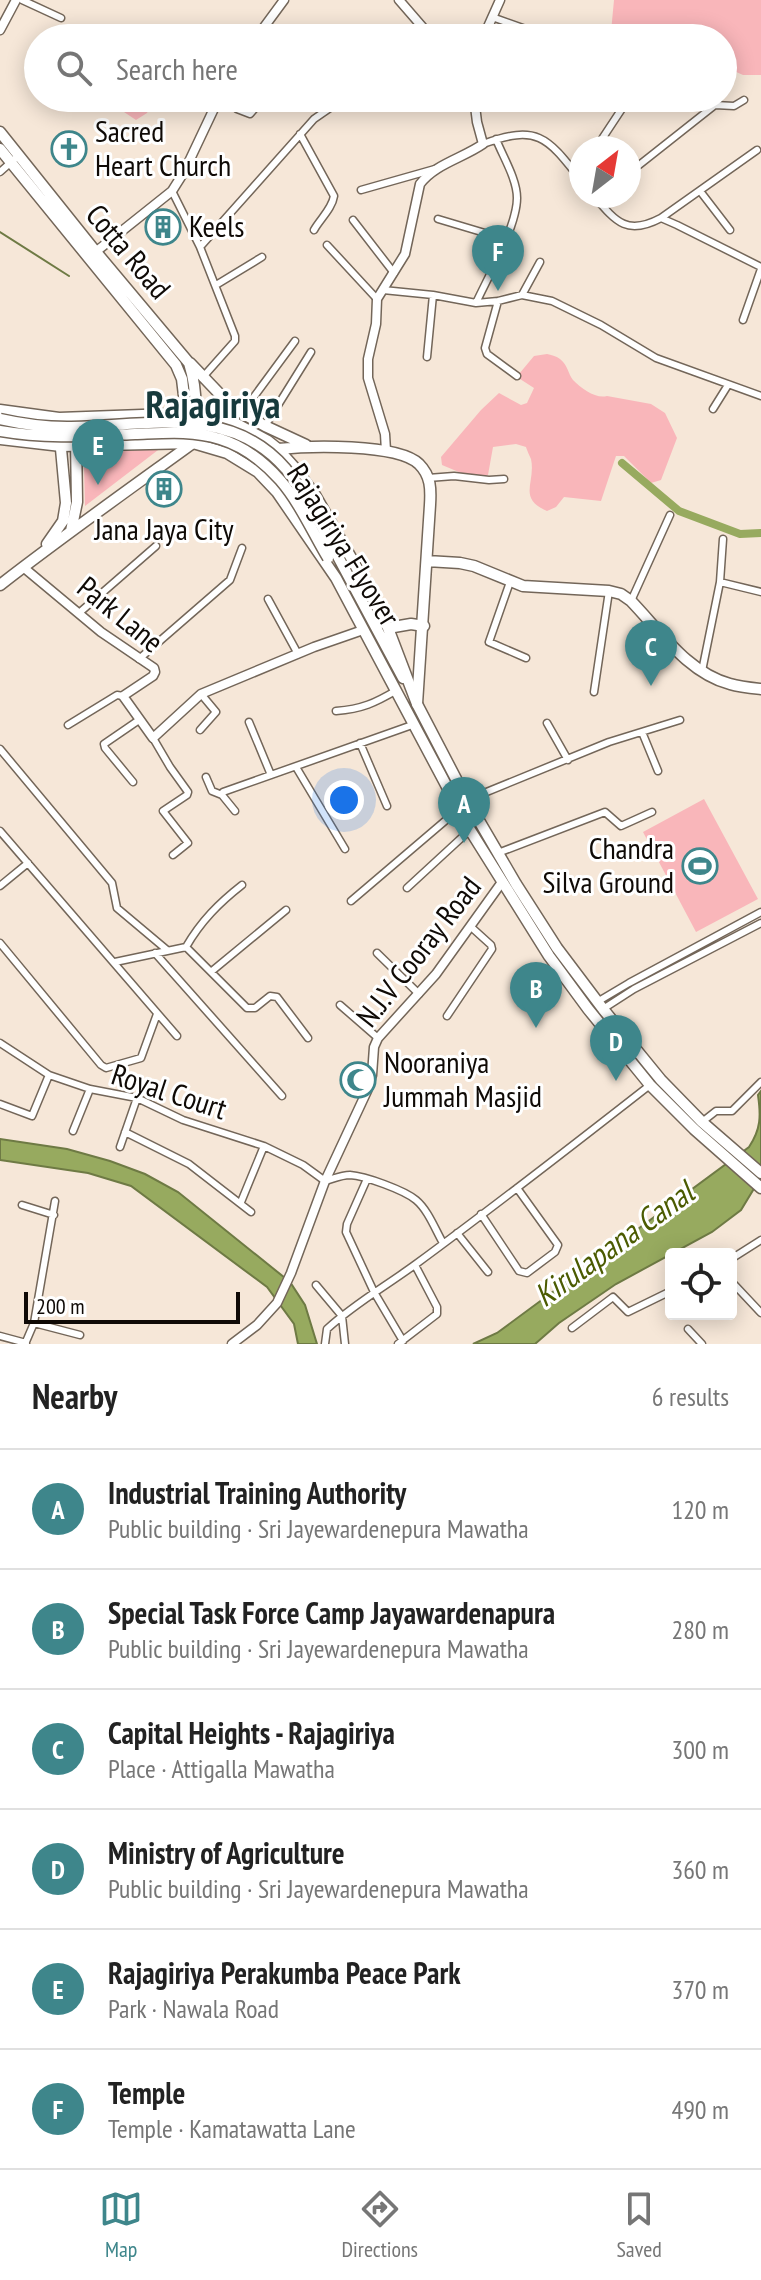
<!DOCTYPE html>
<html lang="en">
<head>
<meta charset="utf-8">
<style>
	:root { --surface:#fff; --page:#f6f6f6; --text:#222; --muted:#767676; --line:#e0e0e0; --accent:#3e868b }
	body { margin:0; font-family:"PT Sans Narrow",sans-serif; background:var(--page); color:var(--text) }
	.controls { position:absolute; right:24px; bottom:24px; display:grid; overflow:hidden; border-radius:8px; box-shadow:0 4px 20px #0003 }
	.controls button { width:72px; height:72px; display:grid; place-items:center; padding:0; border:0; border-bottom:2px solid var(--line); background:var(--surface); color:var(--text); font:40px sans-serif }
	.compass { position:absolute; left:569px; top:136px; width:72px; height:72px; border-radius:50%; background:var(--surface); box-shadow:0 4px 20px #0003; rotate:31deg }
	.scale { position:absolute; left:24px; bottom:20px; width:216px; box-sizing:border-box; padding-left:8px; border:4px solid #0f0a06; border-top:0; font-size:22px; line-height:28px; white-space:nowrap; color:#0f0a06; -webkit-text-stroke:6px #fff; paint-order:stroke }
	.you { position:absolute; left:344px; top:800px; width:28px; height:28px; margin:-20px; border:6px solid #fff; border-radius:50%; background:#1a73e8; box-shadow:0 0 0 12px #1a73e833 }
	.badge { display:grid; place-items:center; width:52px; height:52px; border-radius:50%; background:var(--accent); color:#fff; font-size:26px; font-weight:700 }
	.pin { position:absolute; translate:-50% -66px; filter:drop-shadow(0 2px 4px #0008) }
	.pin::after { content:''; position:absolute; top:42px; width:28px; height:24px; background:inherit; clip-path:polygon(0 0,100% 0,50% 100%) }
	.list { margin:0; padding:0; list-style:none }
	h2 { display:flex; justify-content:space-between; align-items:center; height:104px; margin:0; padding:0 32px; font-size:34px }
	h2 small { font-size:26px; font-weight:400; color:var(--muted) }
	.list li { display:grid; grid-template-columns:52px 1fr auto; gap:24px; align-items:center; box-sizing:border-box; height:120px; padding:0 32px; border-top:2px solid var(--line) }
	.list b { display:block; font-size:30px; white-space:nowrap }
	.list p { margin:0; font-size:26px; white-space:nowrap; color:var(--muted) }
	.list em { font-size:26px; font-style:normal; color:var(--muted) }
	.icon { flex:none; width:44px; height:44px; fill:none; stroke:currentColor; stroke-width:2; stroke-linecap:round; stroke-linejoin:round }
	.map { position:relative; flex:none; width:761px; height:1344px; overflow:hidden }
	.search { position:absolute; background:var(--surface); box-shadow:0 4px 20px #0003; left:24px; right:24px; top:24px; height:88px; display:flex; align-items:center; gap:20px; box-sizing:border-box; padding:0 28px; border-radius:44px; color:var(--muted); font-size:30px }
	.sheet { height:824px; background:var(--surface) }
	nav { display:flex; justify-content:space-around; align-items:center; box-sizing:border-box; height:112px; border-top:2px solid var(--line); background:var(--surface); font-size:22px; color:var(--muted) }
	nav a { display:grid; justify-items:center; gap:4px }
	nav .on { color:var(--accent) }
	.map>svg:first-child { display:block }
</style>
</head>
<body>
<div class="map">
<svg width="761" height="1344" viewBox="0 0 761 1344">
	<rect width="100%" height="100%" fill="#f6e7d8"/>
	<path fill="#f9b6ba" d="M614,0H761V75H743L723,66V38H604L611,32Z
		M103,98H155L147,113L136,120Z
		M547,354C551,355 556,356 560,359C568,365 568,374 573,380C582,389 596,399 607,396L651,404L665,413L677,438L661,480L651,483L624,456H616L601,501L564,497L556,507L547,511C517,498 536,483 531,459C531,459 526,448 526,447L516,444L493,447L488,475L478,480L442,465L441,457L481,410L499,393L521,405L527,403L534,388L520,379L519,374L534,356Z
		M162,447L85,506L84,465L92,455Z
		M704,799L758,899L696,932L643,832Z"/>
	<path fill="#97aa5f" stroke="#6e7a44" stroke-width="2" d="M761,1091V1177L741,1210L712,1232L616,1284L559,1323L535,1344H473L497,1333L749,1147C761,1129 761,1116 758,1095Z
		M0,1139L67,1149L110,1161L145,1174L178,1192L290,1282L305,1305L317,1344H298L294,1324L267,1287L131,1186L88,1173L0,1160Z"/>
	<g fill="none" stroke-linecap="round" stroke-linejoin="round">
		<path stroke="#6e7a44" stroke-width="2" d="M0,232L69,276"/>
		<path stroke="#97aa5f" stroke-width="8" d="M622,463L679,511L740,534L761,533"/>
		<defs>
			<path id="minor" d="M22,0L61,18
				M492,17L551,38
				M231,98L237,109L250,114L264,98
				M512,101L513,98
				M300,134L334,196C332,209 320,219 314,230
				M483,144C538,124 547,137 581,180
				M596,148L629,98
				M0,172L18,156
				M629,173L715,105L734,106L744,100
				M361,190L435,169
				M172,191L200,247L235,336V341L203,377
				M700,191L730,230
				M594,196C616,222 627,236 661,218L677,225L761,267
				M661,218L757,150
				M438,219L505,239
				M353,220L394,273
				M327,245L377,299
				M200,247L314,119L340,101L348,98
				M216,285L262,257
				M383,290L433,295L476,303L498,301L522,295L552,301L601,325L656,358L761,396
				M522,295L540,262
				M498,301L485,348L487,354L517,376
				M476,303C488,277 517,226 517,198C517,179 503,157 496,139
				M743,320L761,269
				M427,357L433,295
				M713,409L728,385
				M242,413L295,341
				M265,426L311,352
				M428,478L454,476L489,480L504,479
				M510,582L489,642L526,658
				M720,582L761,592
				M268,599L298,654
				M631,601L670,515
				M79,613L156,546
				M139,659L230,580L242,548
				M702,671L720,582L723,539
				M594,692L609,591
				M336,711C362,709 375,703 397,690
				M249,722L271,775
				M547,723L568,760
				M68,725L117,695L123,696
				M200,730L216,712L201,694
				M642,732L658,771
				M153,738L170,767L188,792L187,795L163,811L188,843L173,855
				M360,743L387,806
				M0,749L112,883L117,908L167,950
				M296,767L345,849
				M206,777L212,791L222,795
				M133,782L105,748L104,744L139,720
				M467,800L609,742L680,720
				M235,811L222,795L223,792L415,724
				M0,831L177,1036
				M498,853L605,812L621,826L652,812
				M0,886L28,863
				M407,888L470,830
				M351,901L459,809
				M0,943L101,1065L106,1068L141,1058L157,1014
				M186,947C201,921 219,903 242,885
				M155,953L282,1096
				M377,953L419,994
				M115,962L186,947L247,1008H255L270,996L277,997L308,1038
				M212,971L286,910
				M597,1002L629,983L761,912
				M340,1005L378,1038
				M603,1009L634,989L761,923
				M447,1016L492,949L491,945L470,926
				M0,1043L49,1075L90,1089L137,1098L183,1120L264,1146L303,1165L325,1181C333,1179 341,1175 350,1175C365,1176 404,1190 416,1200C428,1210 435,1229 443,1243
				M0,1104L32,1116L49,1075
				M702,1122L716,1111H732L761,1082
				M73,1131L90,1089
				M125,1132L189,1164L251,1212
				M120,1147L137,1098
				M367,1179L347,1224L346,1232L374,1292L403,1341
				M241,1202L264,1146
				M22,1205L54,1215
				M481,1214L519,1271L527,1273L555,1252L558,1245L517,1188
				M457,1233L488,1272
				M731,1259L761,1240
				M731,1281L761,1313
				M316,1285L342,1316L345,1344
				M34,1323L80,1335
				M572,1328L613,1297L628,1312L671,1291
				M688,1329L702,1344
				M0,1336L26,1343
				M25,1344L34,1323L55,1201
				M325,1344L327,1329C354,1304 386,1286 416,1264C495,1206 572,1146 650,1085
				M398,1344L437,1314V1307L415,1265"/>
			<path id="tertiary" d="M399,0L432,38
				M0,30L16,0
				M256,38L284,0
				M483,38L500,0
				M93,254L172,191L184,172L219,98
				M386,451L385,434L368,378V359L376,324L377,299L405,254L420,184C435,164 463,158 483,144L477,122L474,98
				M23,567L101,632L154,668L155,672L153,676L123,696L153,738L201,694L314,647L363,630
				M232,1344L257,1325L277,1303L291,1273L325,1181L367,1091L372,1075L374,1047L378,1038L436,974L502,882"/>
			<path id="primary" d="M0,132L96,252L189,363C196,385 197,409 194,433
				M0,149L176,365L182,379L187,421
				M190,363L233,408L265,426L306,445
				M278,449C308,446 397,443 419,464C431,476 431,489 430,505L417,704
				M71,531L77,502L76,440
				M47,544L63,521L66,503L60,438
				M427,561L460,563L474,566L523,586L609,591L621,594L631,601C660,631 688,673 730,684C740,687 751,688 761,689
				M0,585C63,536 128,490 193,443"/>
			<path id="trunk" d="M0,410L59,418L197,413L233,422L268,441L278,449L295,468L315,495L353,561L388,628L417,704L467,800L516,884L557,948L603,1009L661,1080L702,1122L761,1173
				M0,439L61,446L193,443L227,453L258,472L277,492L336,578L470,830L549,956L588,1009L650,1085L694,1129L761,1188
				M336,553L403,678
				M388,628L411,624L424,626"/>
		</defs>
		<use href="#minor" stroke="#736659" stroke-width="9"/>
		<use href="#tertiary" stroke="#736659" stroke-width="11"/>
		<use href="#primary" stroke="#736659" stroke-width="13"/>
		<use href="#trunk" stroke="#736659" stroke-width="13"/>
		<use href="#minor" stroke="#fff" stroke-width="6"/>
		<use href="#tertiary" stroke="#fff" stroke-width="8"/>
		<use href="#primary" stroke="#fff" stroke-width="10"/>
		<use href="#trunk" stroke="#fff" stroke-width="10"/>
		<defs>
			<path id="trunk-bridge" d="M0,419C22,424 44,427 67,427C142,427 229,402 286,469C306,494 321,525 336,553
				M0,431C45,439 89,436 135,434C163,433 192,430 220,439C243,446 264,462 280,480C300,503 313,533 328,558"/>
		</defs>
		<use href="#trunk-bridge" stroke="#736659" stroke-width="13" stroke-linecap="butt"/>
		<use href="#trunk-bridge" stroke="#fff" stroke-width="10"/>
	</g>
	<defs>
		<symbol id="church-ring" viewBox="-11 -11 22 22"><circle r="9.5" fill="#fff" stroke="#3e868b" stroke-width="1.5"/><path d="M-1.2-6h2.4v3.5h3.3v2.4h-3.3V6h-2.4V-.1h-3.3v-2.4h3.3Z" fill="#3e868b"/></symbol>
		<symbol id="building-ring" viewBox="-11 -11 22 22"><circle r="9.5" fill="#fff" stroke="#3e868b" stroke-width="1.5"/><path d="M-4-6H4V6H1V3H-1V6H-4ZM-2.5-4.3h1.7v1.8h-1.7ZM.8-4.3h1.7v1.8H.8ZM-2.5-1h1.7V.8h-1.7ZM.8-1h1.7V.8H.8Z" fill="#3e868b"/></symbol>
		<symbol id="stadium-ring" viewBox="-11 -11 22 22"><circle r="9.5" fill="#fff" stroke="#3e868b" stroke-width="1.5"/><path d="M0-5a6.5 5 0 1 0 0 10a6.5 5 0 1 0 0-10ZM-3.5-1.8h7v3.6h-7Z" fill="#3e868b"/></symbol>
		<symbol id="mosque-ring" viewBox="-11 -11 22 22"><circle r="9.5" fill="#fff" stroke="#3e868b" stroke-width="1.5"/><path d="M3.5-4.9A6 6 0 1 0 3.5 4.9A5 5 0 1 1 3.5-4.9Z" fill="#3e868b"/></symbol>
	</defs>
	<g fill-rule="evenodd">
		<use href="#church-ring" x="49" y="129" width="40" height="40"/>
		<use href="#building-ring" x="143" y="207" width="40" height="40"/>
		<use href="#building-ring" x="144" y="469" width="40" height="40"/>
		<use href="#stadium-ring" x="680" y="846" width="40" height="40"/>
		<use href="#mosque-ring" x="338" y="1060" width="40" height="40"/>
	</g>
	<g text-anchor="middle" stroke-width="6" stroke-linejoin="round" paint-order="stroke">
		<g font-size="30" fill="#0f0a06" stroke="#fff" text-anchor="start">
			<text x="95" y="142">Sacred<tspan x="95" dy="34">Heart Church</tspan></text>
			<text x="189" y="237">Keels</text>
			<text x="164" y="540" text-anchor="middle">Jana Jaya City</text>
			<text x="674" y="859" text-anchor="end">Chandra<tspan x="674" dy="34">Silva Ground</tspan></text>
			<text x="384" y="1073">Nooraniya<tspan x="384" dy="34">Jummah Masjid</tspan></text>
		</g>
		<g font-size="30" fill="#0f0a06" stroke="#fff">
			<text transform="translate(128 252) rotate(50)" y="10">Cotta Road</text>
			<text transform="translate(343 545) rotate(58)" y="10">Rajagiriya Flyover</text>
			<text transform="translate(120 615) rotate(39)" y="10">Park Lane</text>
			<text transform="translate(419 952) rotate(-52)" y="10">N.J.V Cooray Road</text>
			<text transform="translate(169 1092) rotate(18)" y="10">Royal Court</text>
		</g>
		<g font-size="32" font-style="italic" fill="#4b5b01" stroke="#fff">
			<text transform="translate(614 1244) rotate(-36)" y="11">Kirulapana Canal</text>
		</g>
		<g font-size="38" font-weight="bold" fill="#173a3c" stroke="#fff">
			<text x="213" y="418">Rajagiriya</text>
		</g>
	</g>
</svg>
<div class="controls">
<button><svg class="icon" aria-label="locate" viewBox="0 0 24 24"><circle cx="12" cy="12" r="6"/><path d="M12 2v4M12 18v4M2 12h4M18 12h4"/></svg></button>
</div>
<svg class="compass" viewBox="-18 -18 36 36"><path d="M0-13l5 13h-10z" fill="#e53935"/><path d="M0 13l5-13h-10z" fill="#767676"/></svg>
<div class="scale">200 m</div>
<div class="you"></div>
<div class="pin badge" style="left:464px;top:843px">A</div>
<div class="pin badge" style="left:536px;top:1028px">B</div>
<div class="pin badge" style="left:651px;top:686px">C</div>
<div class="pin badge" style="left:616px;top:1081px">D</div>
<div class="pin badge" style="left:98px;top:485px">E</div>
<div class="pin badge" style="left:498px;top:291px">F</div>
<div class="search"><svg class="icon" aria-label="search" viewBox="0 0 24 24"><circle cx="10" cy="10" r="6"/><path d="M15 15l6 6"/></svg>Search here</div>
</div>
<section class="sheet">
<h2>Nearby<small>6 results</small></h2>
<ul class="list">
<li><span class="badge">A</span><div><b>Industrial Training Authority</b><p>Public building · Sri Jayewardenepura Mawatha</p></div><em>120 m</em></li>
<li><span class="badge">B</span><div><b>Special Task Force Camp Jayawardenapura</b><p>Public building · Sri Jayewardenepura Mawatha</p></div><em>280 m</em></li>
<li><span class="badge">C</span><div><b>Capital Heights - Rajagiriya</b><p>Place · Attigalla Mawatha</p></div><em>300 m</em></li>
<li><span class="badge">D</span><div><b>Ministry of Agriculture</b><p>Public building · Sri Jayewardenepura Mawatha</p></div><em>360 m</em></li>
<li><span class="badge">E</span><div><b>Rajagiriya Perakumba Peace Park</b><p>Park · Nawala Road</p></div><em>370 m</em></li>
<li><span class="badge">F</span><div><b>Temple</b><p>Temple · Kamatawatta Lane</p></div><em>490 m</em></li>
</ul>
</section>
<nav>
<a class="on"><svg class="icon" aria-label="map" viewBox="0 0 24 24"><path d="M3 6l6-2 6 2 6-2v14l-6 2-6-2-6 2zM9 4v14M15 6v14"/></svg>Map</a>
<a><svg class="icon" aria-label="directions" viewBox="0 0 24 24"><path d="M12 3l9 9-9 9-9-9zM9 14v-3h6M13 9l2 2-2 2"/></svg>Directions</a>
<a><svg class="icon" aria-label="saved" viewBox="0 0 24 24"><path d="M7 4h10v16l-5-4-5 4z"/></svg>Saved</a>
</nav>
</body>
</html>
